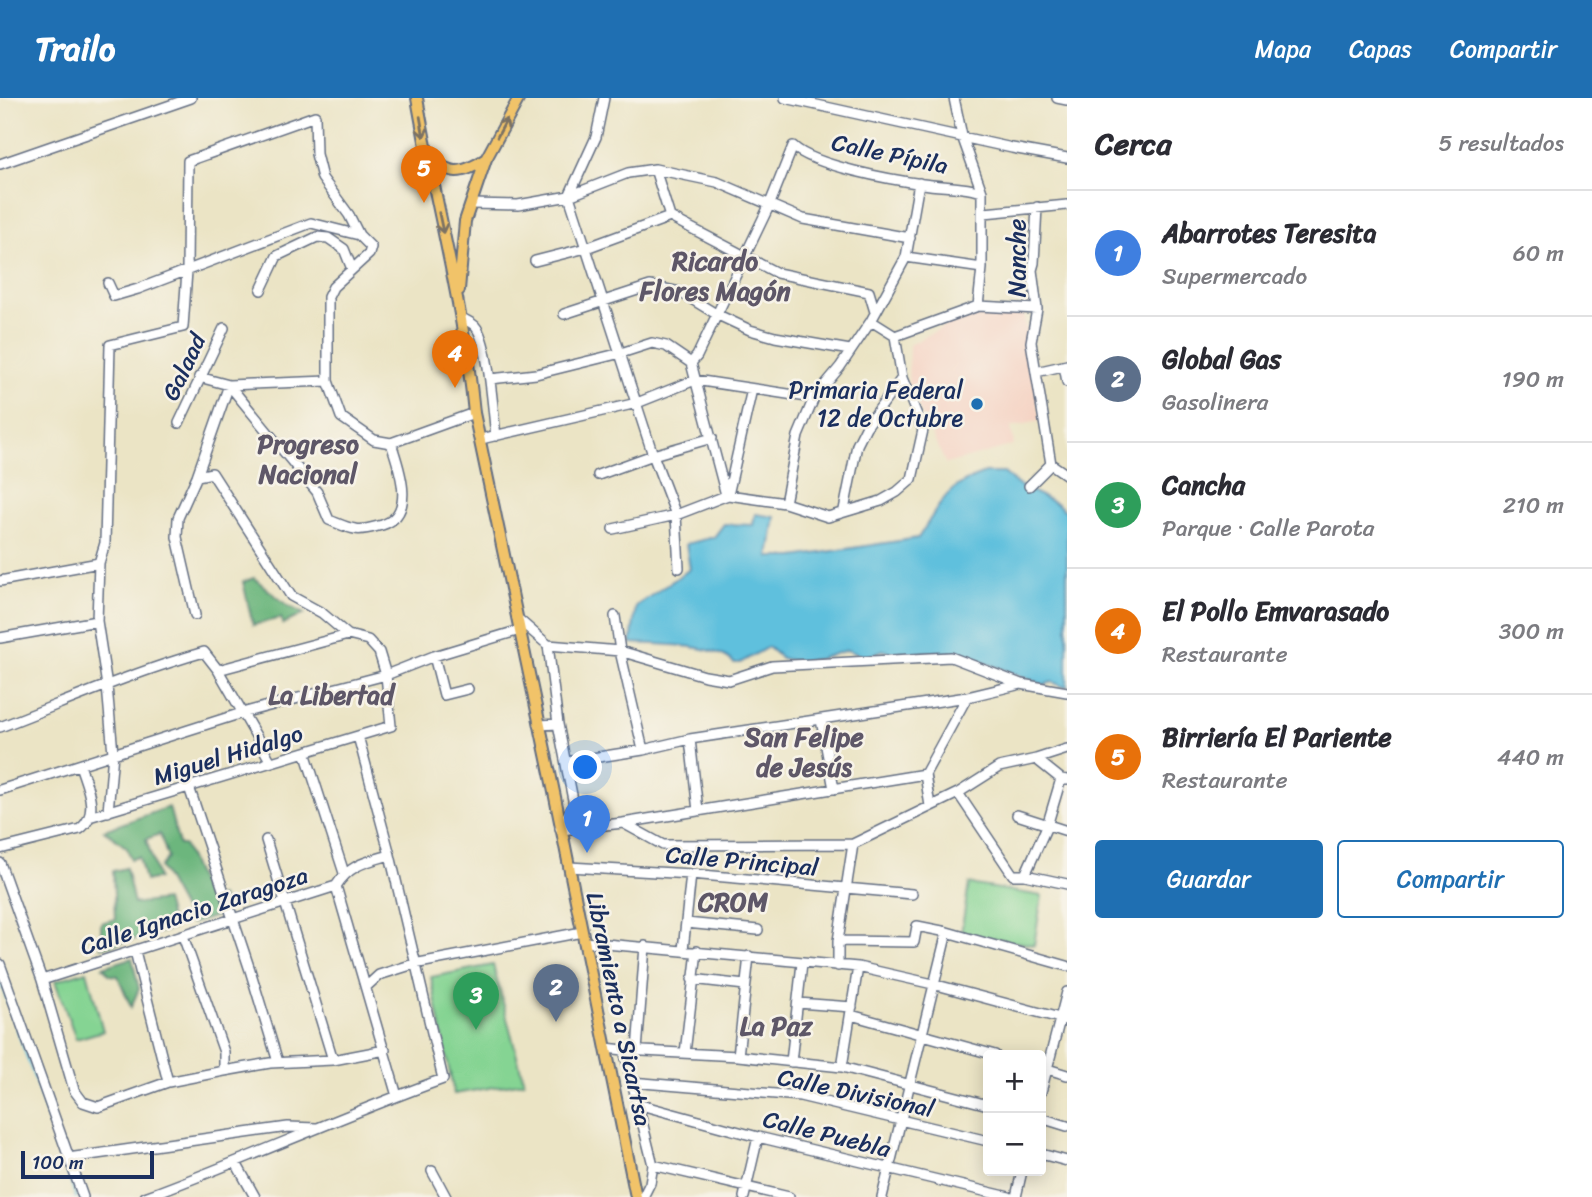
<!DOCTYPE html>
<html lang="es">
<head>
<meta charset="utf-8">
<style>
	:root { --surface:#fff; --page:#f7f7f7; --text:#2b2b33; --muted:#7c7c81; --line:#e1e1e2; --accent:#1f6fb2 }
	body { margin:0; font-family:Sriracha,sans-serif; background:var(--page); color:var(--text) }
	.controls { position:absolute; right:21px; bottom:21px; display:grid; overflow:hidden; border-radius:7px; box-shadow:0 4px 18px #0003 }
	.controls button { width:63px; height:63px; display:grid; place-items:center; padding:0; border:0; border-bottom:2px solid var(--line); background:var(--surface); color:var(--text); font:35px sans-serif }
	.scale { position:absolute; left:21px; bottom:18px; width:133px; box-sizing:border-box; padding-left:7px; border:4px solid #1b2f5e; border-top:0; font-size:19px; line-height:24px; white-space:nowrap; color:#1b2f5e; -webkit-text-stroke:5px #f7f3e8; paint-order:stroke }
	.you { position:absolute; left:586px; top:670px; width:24px; height:24px; margin:-18px; border:5px solid #fff; border-radius:50%; background:#1a73e8; box-shadow:0 0 0 10px #1a73e833 }
	.badge { display:grid; place-items:center; width:46px; height:46px; border-radius:50%; background:var(--accent); color:#fff; font-size:23px; font-weight:700 }
	.pin { position:absolute; translate:-50% -58px; filter:drop-shadow(0 2px 4px #0008) }
	.pin::after { content:''; position:absolute; top:37px; width:24px; height:21px; background:inherit; clip-path:polygon(0 0,100% 0,50% 100%) }
	.list { margin:0; padding:0; list-style:none }
	h2 { display:flex; justify-content:space-between; align-items:center; height:91px; margin:0; padding:0 28px; font-size:30px }
	h2 small { font-size:23px; font-weight:400; color:var(--muted) }
	.list li { display:grid; grid-template-columns:46px 1fr auto; gap:21px; align-items:center; box-sizing:border-box; height:126px; padding:0 28px; border-top:2px solid var(--line) }
	.list b { display:block; font-size:26px; white-space:nowrap }
	.list p { margin:0; font-size:23px; white-space:nowrap; color:var(--muted) }
	.list em { font-size:23px; font-style:normal; color:var(--muted) }
	.actions { display:flex; gap:14px; padding:21px 28px }
	.actions a { flex:1; padding:16px 0; border:2px solid var(--accent); border-radius:7px; text-align:center; font-size:24px; color:var(--accent) }
	.actions .main { background:var(--accent); color:#fff }
	.map { position:relative; flex:none; width:1067px; height:1099px; overflow:hidden }
	header { display:flex; align-items:center; gap:42px; box-sizing:border-box; height:98px; padding:0 35px; background:var(--accent); color:#fff }
	header strong { font-size:33px }
	nav { display:flex; gap:38px; margin-inline-start:auto; font-size:24px }
	main { display:flex }
	aside { flex:1; background:var(--surface) }
	.map>svg:first-child { display:block }
</style>
</head>
<body>
<header>
<strong>Trailo</strong>
<nav><a>Mapa</a><a>Capas</a><a>Compartir</a></nav>
</header>
<main>
<div class="map">
<svg width="1067" height="1099" viewBox="0 0 1067 1099">
	<rect width="100%" height="100%" fill="#f7f3e8"/>
	<filter id="ink" filterUnits="userSpaceOnUse"><feTurbulence type="fractalNoise" baseFrequency=".0143" numOctaves="2"/><feDisplacementMap in="SourceGraphic" scale="14" xChannelSelector="R" yChannelSelector="G"/><feConvolveMatrix kernelMatrix="1 2 1 2 8 2 1 2 1" color-interpolation-filters="sRGB"/></filter>
	<filter id="wash" filterUnits="userSpaceOnUse"><feTurbulence type="fractalNoise" baseFrequency=".00686" numOctaves="4" result="noise"/><feDisplacementMap in="SourceGraphic" scale="28" xChannelSelector="R" yChannelSelector="G"/><feGaussianBlur stdDeviation="1.57" result="paint"/><feColorMatrix in="noise" values="0 0 0 0 0 0 0 0 0 0 0 0 0 0 0 0 0 1.4 0 .05"/><feComposite in="paint" operator="in"/></filter>
	<g filter="url(#wash)">
		<rect width="100%" height="100%" fill="#ebe4c5"/>
		<path fill="#f5d2c2" d="M1023,212L1040,323L1011,329L1014,347L946,366L908,288L909,247L962,219L979,215L991,217Z"/>
		<path fill="#85d493" stroke="#508278" stroke-width="2" d="M969,786L1042,798L1034,847L961,835Z
			M493,867L524,984L454,996L431,879Z
			M87,873L103,933L76,941L55,883Z"/>
		<path fill="#6cb67d" stroke="#44726e" stroke-width="2" d="M254,480L288,508L304,516L283,526L281,520L253,527L243,484Z
			M169,709L179,747H184L207,801L221,798L226,815L191,826L160,769L168,760L160,736L146,741L158,780L145,783L139,759L131,761L127,750L104,732Z
			M126,770L134,806L165,802L173,831L101,850V825L115,821L113,773Z
			M132,860L139,891L131,909L118,878L110,877L103,869Z"/>
		<path fill="#5fc0dd" stroke="#3d789e" stroke-width="2" d="M985,375H1004L1018,387L1056,405L1067,414V588L1064,589L1052,584L1044,587L962,556L927,554L899,557L883,552L866,559L847,552L819,561L798,564L781,560L768,549L740,565H734C715,545 658,547 631,545L636,508L690,471L686,446L714,439L724,426L753,427L755,416L775,419L769,459H794L918,440C942,405 942,390 985,375Z"/>
		<g fill="none" stroke-linecap="round" stroke-linejoin="round">
			<path stroke="#5fc0dd" stroke-width="2.5" d="M0,882L76,1099"/>
		</g>
	</g>
	<g filter="url(#ink)">
		<g fill="none" stroke-linecap="round" stroke-linejoin="round">
			<defs>
				<path id="minor" d="M604,0L596,39L569,98L653,357L676,417L679,470
					M785,0L1012,50L1067,60
					M1057,0L1067,2
					M0,66L191,0
					M655,71L670,119
					M471,106L518,107L569,98L628,75L655,71L717,84L803,121L910,140
					M1037,109L1034,165L1032,172L1037,211L1031,244L1051,366L1067,377
					M984,115L1067,107
					M906,159L982,170
					M535,163L586,150L670,119L777,175L869,194L875,214
					M108,185L114,198L138,191L311,125L359,137L371,149L369,156L333,189L328,199V283L341,319L374,342L391,345L474,315
					M261,192L277,158L317,139L328,140L344,151L352,171
					M978,208L1037,211
					M564,216L650,188L680,194L716,216L750,232L775,239L850,252
					M460,219C465,222 471,224 475,228C489,243 493,315 496,338
					M871,223L895,238
					M895,238L978,208L982,170V94L962,38L954,0
					M691,265L697,258L769,108L793,48C814,68 893,82 923,86C942,89 964,88 982,94
					M1064,268L1067,284
					M1036,274L1067,267
					M199,279L229,287L328,283
					M490,281L536,276L621,255L652,245L666,248L691,265L726,397
					M229,287L317,394L329,422C337,425 347,430 355,431C363,433 374,429 382,427C417,416 399,370 391,345
					M179,325L224,230
					M481,341L637,305L695,282L814,300
					M598,377L653,357L712,340
					M1029,388L1051,366
					M728,397L752,291
					M785,405L798,338L814,300L840,269L871,223L906,159L919,85
					M844,412L857,347L866,329L902,280
					M613,431L676,417L728,397L785,405L828,419L881,403L897,394L912,381L923,332L902,280L895,238
					M0,483L99,465
					M195,517L177,439L178,420L197,378L229,287
					M615,518L620,553L643,652
					M517,520L548,547L620,553L705,578L729,582L772,568L951,559L1021,586L1067,594
					M0,540L97,523
					M548,547L558,626
					M434,558L444,597L468,591
					M218,572L348,537
					M821,622L834,691
					M539,627L558,626L574,707L560,730
					M0,629C68,603 134,574 204,554L218,572L271,664
					M690,641L698,713
					M305,654L344,775
					M1036,661L1061,681L1067,682
					M567,664L643,652L690,641L967,599L1021,586
					M925,676L930,708
					M189,689L250,872L278,964
					M0,692L242,615L386,577L434,558L520,532
					M958,695L1013,777H1025L1067,786
					M108,714L113,655L107,588L97,523L99,465L105,445L110,247L183,229L187,173L188,63L315,18L316,56L322,80L349,117L359,137
					M1017,717L1067,733
					M89,719L391,628L386,577L379,554L368,542L348,537L322,515L291,498L212,375L197,378
					M623,725L663,747L853,746L958,695L999,669L1036,661L1067,651
					M561,732L623,725L925,676L967,599
					M266,742L333,962
					M0,751L80,731C101,715 86,687 80,667
					M0,765L42,882L74,992L83,1004L98,1009L168,984L224,973L270,965L333,962L385,952
					M569,769L691,776L912,796
					M1025,777L1047,728L1061,681
					M336,788L397,998
					M686,825L758,832
					M183,838L224,954V973
					M838,843L914,844L917,828L947,834L1067,868
					M584,844L858,869L933,886L1067,922
					M683,852L691,776
					M135,853L168,984
					M0,866L83,1099
					M838,868V843L853,746
					M692,881L745,887
					M42,882L336,788C350,766 366,764 390,757
					M367,888L379,877L414,866L582,834
					M798,905L852,909
					M851,917L995,957
					M606,950L624,952L653,1067L650,1085L643,1099
					M624,952L738,958L842,969L988,1007
					M637,953L645,848
					M685,955L697,853
					M738,958L749,858
					M791,964L802,865
					M842,969L858,869
					M1041,969L1067,977
					M631,984L800,998L988,1043
					M1041,994L1067,894
					M637,1006L758,1039L1009,1099
					M1041,1020L1067,1028
					M1041,1056L1067,1063
					M68,1060L288,1029L316,1030
					M236,1065L255,1099
					M653,1067L789,1099
					M432,1073L446,1099
					M145,1099C246,1062 343,1017 443,981L390,757L358,638
					M744,1099L758,1039
					M882,1099L947,834
					M1016,1099L1022,1073"/>
				<path id="major" d="M417,0C435,105 464,209 474,315L555,699L636,1099
					M427,58C452,78 460,77 486,61
					M459,192L465,123L486,61L519,0"/>
			</defs>
			<use href="#minor" stroke="#646e82" stroke-width="12"/>
			<use href="#major" stroke="#646e82" stroke-width="14"/>
			<use href="#minor" stroke="#fff" stroke-width="9"/>
			<use href="#major" stroke="#f1c369" stroke-width="10"/>
		</g>
		<defs><path id="oneway-shaft" d="M-6 0H5M1.5-3L5.5 0L1.5 3" fill="none" stroke-width="1.6" stroke-linecap="round" stroke-linejoin="round" transform="scale(1.75)"/></defs>
		<g stroke="#7b7263">
			<use href="#oneway-shaft" transform="translate(422 29) rotate(80)"/>
			<use href="#oneway-shaft" transform="translate(502 30) rotate(-62)"/>
			<use href="#oneway-shaft" transform="translate(441 125) rotate(78)"/>
		</g>
	</g>
	<circle fill="#1f6fb2" stroke="#f7f3e8" stroke-width="2.5" cx="977" cy="306" r="7"/>
	<g text-anchor="middle" stroke-width="5" stroke-linejoin="round" paint-order="stroke">
		<g font-size="24" fill="#1b2f5e" stroke="#f7f3e8">
			<text transform="translate(890 56) rotate(12)" y="8">Calle Pípila</text>
			<text transform="translate(1017 160) rotate(-90)" y="8">Nanche</text>
			<text transform="translate(184 269) rotate(-65)" y="8">Galaad</text>
			<text transform="translate(228 657) rotate(-17)" y="8">Miguel Hidalgo</text>
			<text transform="translate(742 763) rotate(5)" y="8">Calle Principal</text>
			<text transform="translate(194 813) rotate(-18)" y="8">Calle Ignacio Zaragoza</text>
			<text transform="translate(619 911) rotate(78)" y="8">Libramiento a Sicartsa</text>
			<text transform="translate(856 995) rotate(12)" y="8">Calle Divisional</text>
			<text transform="translate(827 1036) rotate(14)" y="8">Calle Puebla</text>
		</g>
		<g font-size="24" fill="#1b2f5e" stroke="#f7f3e8" text-anchor="end">
			<text x="963" y="300">Primaria Federal<tspan x="963" dy="28">12 de Octubre</tspan></text>
		</g>
		<g font-size="26" font-weight="bold" fill="#5e5768" stroke="#f7f3e8">
			<text x="715" y="172">Ricardo<tspan x="715" dy="30">Flores Magón</tspan></text>
			<text x="308" y="355">Progreso<tspan x="308" dy="30">Nacional</tspan></text>
			<text x="331" y="606">La Libertad</text>
			<text x="804" y="648">San Felipe<tspan x="804" dy="30">de Jesús</tspan></text>
			<text x="733" y="813">CROM</text>
			<text x="776" y="937">La Paz</text>
		</g>
	</g>
</svg>
<div class="controls">
<button>+</button>
<button>−</button>
</div>
<div class="scale">100 m</div>
<div class="you"></div>
<div class="pin badge" style="left:587px;top:755px;background:#3f7fe0">1</div>
<div class="pin badge" style="left:556px;top:924px;background:#5c6f8a">2</div>
<div class="pin badge" style="left:476px;top:932px;background:#2e9e5b">3</div>
<div class="pin badge" style="left:455px;top:290px;background:#e8710a">4</div>
<div class="pin badge" style="left:424px;top:105px;background:#e8710a">5</div>
</div>
<aside>
<h2>Cerca<small>5 resultados</small></h2>
<ul class="list">
<li><span class="badge" style="background:#3f7fe0">1</span><div><b>Abarrotes Teresita</b><p>Supermercado</p></div><em>60 m</em></li>
<li><span class="badge" style="background:#5c6f8a">2</span><div><b>Global Gas</b><p>Gasolinera</p></div><em>190 m</em></li>
<li><span class="badge" style="background:#2e9e5b">3</span><div><b>Cancha</b><p>Parque · Calle Parota</p></div><em>210 m</em></li>
<li><span class="badge" style="background:#e8710a">4</span><div><b>El Pollo Emvarasado</b><p>Restaurante</p></div><em>300 m</em></li>
<li><span class="badge" style="background:#e8710a">5</span><div><b>Birriería El Pariente</b><p>Restaurante</p></div><em>440 m</em></li>
</ul>
<div class="actions"><a class="main">Guardar</a><a>Compartir</a></div>
</aside>
</main>
</body>
</html>
